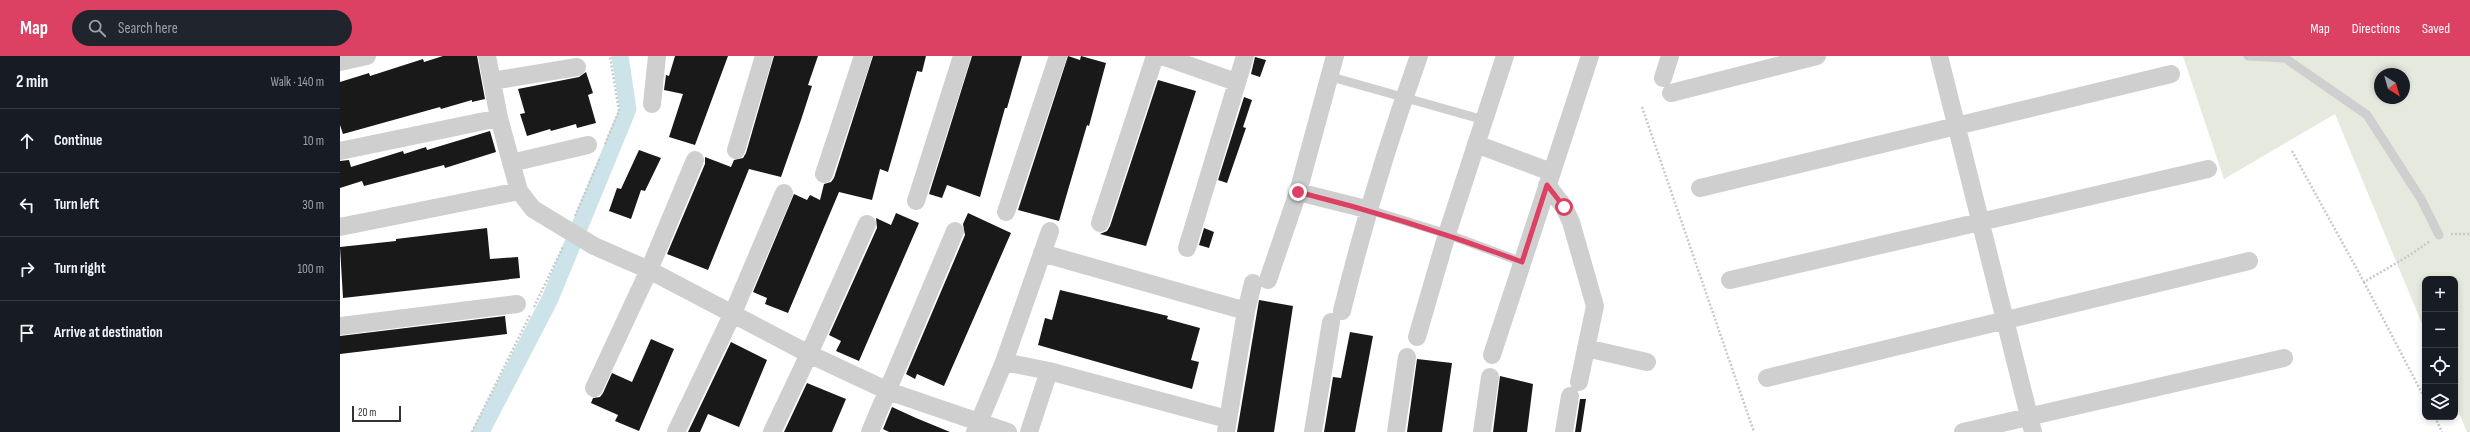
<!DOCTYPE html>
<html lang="en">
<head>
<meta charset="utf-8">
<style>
	:root { --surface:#171b24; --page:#20242c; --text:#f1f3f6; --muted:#9ea1a6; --line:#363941; --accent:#dc4163 }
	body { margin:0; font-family:"Sofia Sans Condensed",sans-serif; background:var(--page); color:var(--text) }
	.controls { position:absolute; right:12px; bottom:12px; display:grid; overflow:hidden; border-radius:8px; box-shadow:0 2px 6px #0003 }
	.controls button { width:36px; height:36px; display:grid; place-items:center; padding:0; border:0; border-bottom:1px solid var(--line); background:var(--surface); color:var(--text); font:20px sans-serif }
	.compass { position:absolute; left:2034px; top:12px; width:36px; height:36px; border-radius:50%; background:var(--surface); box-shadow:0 2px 6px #0003; rotate:143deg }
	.scale { position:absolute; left:12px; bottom:10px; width:49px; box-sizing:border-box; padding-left:4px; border:2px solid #323232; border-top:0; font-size:11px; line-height:14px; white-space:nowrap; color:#323232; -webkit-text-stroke:3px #fff; paint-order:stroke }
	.stop { position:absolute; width:12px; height:12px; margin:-9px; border:3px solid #dc4163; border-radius:50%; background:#fff }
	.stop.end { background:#dc4163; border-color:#fff; box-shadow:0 1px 4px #0008 }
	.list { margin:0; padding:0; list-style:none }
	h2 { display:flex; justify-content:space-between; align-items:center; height:52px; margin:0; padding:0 16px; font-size:17px }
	h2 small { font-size:13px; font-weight:400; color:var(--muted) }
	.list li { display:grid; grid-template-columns:26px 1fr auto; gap:12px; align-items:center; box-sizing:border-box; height:64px; padding:0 16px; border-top:1px solid var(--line) }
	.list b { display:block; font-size:15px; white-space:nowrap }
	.list em { font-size:13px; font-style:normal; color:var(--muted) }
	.icon { flex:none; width:22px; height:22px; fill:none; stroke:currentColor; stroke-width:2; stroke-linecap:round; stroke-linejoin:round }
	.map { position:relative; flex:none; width:2130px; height:376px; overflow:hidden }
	header { display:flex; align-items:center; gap:24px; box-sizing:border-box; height:56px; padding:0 20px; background:var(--accent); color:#fff }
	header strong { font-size:19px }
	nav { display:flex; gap:22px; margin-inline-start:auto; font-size:14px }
	.search { width:280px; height:36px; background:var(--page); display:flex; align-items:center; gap:10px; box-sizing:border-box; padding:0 14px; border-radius:22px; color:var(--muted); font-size:15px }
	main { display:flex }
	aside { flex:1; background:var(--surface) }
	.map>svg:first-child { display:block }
</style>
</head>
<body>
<header>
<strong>Map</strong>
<div class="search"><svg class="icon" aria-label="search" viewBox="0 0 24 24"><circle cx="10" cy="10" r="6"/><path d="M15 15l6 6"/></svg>Search here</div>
<nav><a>Map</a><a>Directions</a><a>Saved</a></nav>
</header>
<main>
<aside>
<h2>2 min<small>Walk · 140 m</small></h2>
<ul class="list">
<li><svg class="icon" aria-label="ahead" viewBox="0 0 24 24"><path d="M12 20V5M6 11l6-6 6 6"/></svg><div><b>Continue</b></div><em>10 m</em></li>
<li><svg class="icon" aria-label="left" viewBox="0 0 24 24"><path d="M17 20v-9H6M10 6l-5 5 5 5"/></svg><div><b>Turn left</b></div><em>30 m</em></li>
<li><svg class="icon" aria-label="right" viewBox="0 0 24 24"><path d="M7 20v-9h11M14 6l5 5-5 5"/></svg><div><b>Turn right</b></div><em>100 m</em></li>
<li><svg class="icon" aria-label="arrive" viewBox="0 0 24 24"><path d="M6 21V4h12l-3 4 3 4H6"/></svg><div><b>Arrive at destination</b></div></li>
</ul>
</aside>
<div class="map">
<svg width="2130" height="376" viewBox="0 0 2130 376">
	<rect width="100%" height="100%" fill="#fff"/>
	<path fill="#e6eade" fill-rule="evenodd" d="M1843,0H2130V376H2127L2115,347V223H2085V275L1995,58L1884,123ZM2040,18H2064V42H2040Z"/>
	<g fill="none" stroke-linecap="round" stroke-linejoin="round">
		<path stroke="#cce3e9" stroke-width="17" d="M141,376L210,243L288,53L280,0"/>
	</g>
	<path fill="#191919" d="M103,0H137L145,43L132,46V44L101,53L100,51L3,78L0,69V26L29,17L30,20L83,3L84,6Z
		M335,0H388L355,89L329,81L343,38L324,34L326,19L329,20Z
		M434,0H478L468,29L472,30L461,64L441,121L409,113L368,214L327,198L365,108V101L391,111L394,104L403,102L406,97Z
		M533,0H586L582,16L577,15L548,116L540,113L532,144L499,136L448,257L425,248L427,242L413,236L454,138L467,144L470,139L480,144L484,128L491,126L494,122Z
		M632,0H682L667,52H665L640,141L607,129L602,142L589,138Z
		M728,0L740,4L741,0L766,7L749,70L747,69L719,165L678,154Z
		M915,1L926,4L920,21L911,18Z
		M246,16L253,37L248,39L256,67L237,72L236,68L211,75L210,73L187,80L180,58L185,57L178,33L239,21Z
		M818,24L856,35L806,190L760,178L767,175L770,170Z
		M904,41L912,44L903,71L906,72L887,127L878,124Z
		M150,75L156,96L105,112L104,109L24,130L22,125L0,132V105L9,104L11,111L63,95L64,98L86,91L87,94Z
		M299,94L321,102L305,135L301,134L291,163L269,155L277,132L281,133Z
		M556,157L579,167L519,305L496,295L501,285L489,279L537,172L536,162L551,169Z
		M628,157L671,177L604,330L577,318L575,323L566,318L625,179L623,168Z
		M147,172L150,203L178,201L180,222L3,242L0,191L56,185V183Z
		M864,172L874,176L869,192L859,189Z
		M720,234L828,260L827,263L860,272L851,304L859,306L852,333L698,289L705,262L712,264Z
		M919,244L953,250L934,376H897Z
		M165,260L167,278L0,298V280Z
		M1010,276L1033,280L1015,376H984L993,321L1001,322Z
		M311,283L334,293L299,375L275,365L278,359L251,347L253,342L260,341L263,337L272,317L292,326Z
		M391,286L427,304L399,371L368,358L360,376H348Z
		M1077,303L1112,307L1102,376H1067Z
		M1160,320L1193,328L1187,376H1153Z
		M467,327L506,343L492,376H444Z
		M1240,343H1246L1241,376H1235Z
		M552,351L576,362L610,376H549L543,373Z"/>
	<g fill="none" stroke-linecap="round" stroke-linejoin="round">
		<path stroke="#c9c9c9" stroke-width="2.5" stroke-dasharray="2 2" stroke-linecap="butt" d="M1302,51L1414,376
			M265,88L279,55L270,0
			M1952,95L2024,226L2070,199L2090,185
			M235,160L260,102
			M2111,178H2130
			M2024,226L2085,343
			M194,251L223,191
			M2095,361L2102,376
			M132,376L190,259"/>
		<path stroke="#cfcfcf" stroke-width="9" d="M1908,0L1945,2L2027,59L2081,143L2099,179
			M988,20L1144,64
			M1030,154L1107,178L1182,206"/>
		<path stroke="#cfcfcf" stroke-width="18" d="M147,0L159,62L179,135
			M822,0L896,26
			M1599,0L1693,376
			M0,6L27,0
			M1323,22L1330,0
			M152,25L237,11
			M1331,37L1477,0
			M312,48L317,0
			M1136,88L1211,116
			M396,94L424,0
			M0,95L159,62
			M171,107L248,89
			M484,118L523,0
			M1207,129L1224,151L1231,166L1255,250L1239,326
			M1360,132L1831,18
			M958,136L1030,154
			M576,145L622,0
			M666,156L718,0
			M760,167L815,0
			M0,171L179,135L193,153L254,190L309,214L469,298L548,335L668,376
			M847,192L905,0
			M702,197L906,255L886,376
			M928,224L958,136L995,0
			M1390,224L1868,113
			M906,255L913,227
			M1002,255C1023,169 1049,83 1079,0
			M0,270L177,248
			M1077,281L1107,178L1165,0
			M1246,292L1307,306
			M1152,299L1250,0
			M664,306L709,315L887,363
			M1427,322L1909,205
			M254,332L309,214L355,104
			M336,376L393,257L444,137
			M432,376L469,298L527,168
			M530,376L615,175
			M635,376L664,306L710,175
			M689,376L709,315
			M973,376L991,266
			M1056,376L1067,301
			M1142,376L1150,321
			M1224,376L1230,340
			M1623,376L1944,302"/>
	</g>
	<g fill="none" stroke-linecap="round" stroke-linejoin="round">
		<path stroke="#dc4163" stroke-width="5" d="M958,136C1034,155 1108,178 1182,206L1207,129L1224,151"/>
	</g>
</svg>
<div class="controls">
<button>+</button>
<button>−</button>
<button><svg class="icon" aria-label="locate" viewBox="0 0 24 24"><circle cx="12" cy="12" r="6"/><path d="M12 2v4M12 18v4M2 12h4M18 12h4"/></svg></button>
<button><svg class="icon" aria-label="layers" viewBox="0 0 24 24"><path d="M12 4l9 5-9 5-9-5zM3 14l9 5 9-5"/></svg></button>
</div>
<svg class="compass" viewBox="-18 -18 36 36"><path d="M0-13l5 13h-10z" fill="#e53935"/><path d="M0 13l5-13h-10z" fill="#9ea1a6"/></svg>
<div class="scale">20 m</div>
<div class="stop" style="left:1224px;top:151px"></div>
<div class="stop end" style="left:958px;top:136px"></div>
</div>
</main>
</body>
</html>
